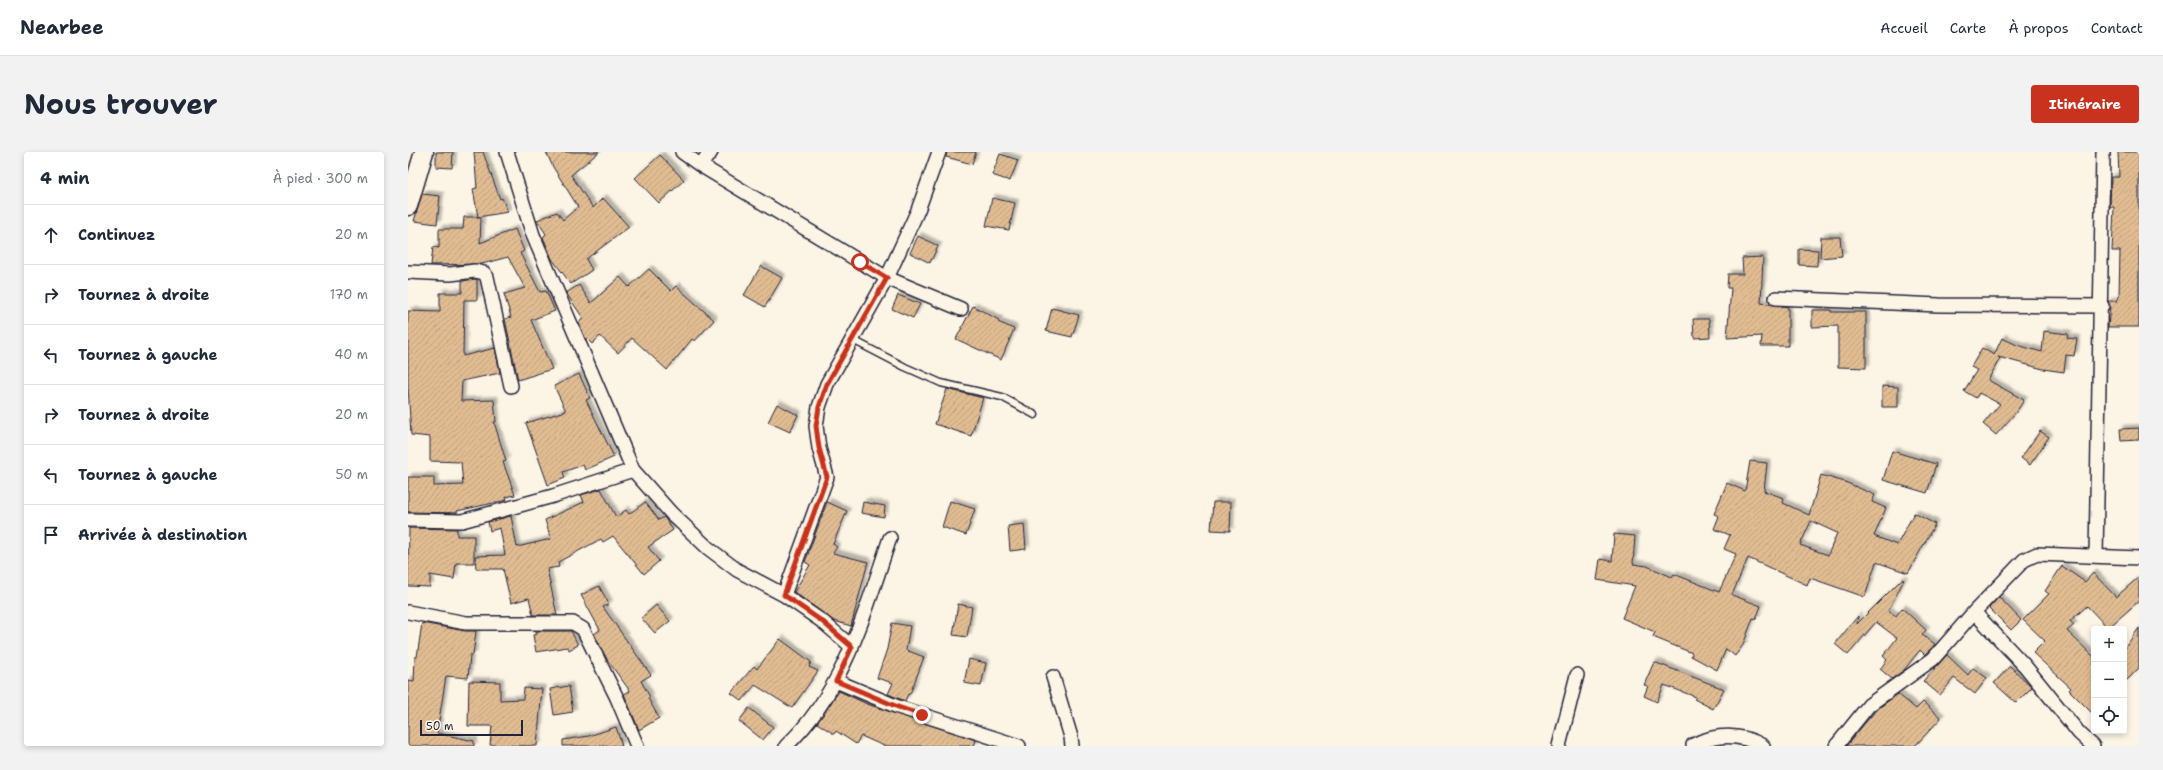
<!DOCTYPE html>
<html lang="fr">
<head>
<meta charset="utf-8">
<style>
	:root { --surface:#fff; --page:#f2f2f3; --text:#1f2937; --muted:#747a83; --line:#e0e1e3; --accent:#c8321e }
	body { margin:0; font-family:"Shantell Sans",sans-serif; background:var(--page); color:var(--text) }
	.controls { position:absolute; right:12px; bottom:12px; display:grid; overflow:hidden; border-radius:4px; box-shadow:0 2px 6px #0003 }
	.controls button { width:36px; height:36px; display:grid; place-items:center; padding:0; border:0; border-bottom:1px solid var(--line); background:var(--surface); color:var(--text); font:20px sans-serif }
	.scale { position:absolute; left:12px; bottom:10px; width:103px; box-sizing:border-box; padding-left:4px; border:2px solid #22223b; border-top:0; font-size:11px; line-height:14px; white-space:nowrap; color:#22223b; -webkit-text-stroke:3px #fcf5e5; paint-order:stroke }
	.stop { position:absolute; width:12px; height:12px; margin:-9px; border:3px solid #c8321e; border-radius:50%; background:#fff }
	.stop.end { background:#c8321e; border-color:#fff; box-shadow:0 1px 4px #0008 }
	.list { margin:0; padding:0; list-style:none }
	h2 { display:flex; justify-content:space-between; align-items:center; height:52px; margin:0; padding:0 16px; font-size:17px }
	h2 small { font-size:13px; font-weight:400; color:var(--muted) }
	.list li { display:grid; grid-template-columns:26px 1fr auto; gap:12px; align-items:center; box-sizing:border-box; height:60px; padding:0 16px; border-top:1px solid var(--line) }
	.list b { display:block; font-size:15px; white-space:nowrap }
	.list em { font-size:13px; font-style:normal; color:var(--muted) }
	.icon { flex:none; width:22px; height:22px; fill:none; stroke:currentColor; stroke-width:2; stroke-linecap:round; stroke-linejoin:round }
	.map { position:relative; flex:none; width:1731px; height:594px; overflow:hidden; border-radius:4px }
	header { display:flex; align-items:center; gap:24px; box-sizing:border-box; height:56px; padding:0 20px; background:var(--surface); border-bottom:1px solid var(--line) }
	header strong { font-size:19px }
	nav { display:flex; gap:22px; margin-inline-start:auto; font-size:14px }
	.intro { display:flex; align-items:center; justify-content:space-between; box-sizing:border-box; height:96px; padding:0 24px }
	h1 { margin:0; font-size:28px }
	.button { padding:10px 18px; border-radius:4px; background:var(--accent); color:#fff; font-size:14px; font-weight:700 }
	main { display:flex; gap:24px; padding:0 24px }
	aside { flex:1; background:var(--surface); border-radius:4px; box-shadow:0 2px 6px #0003 }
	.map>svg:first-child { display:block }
</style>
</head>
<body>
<header>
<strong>Nearbee</strong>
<nav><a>Accueil</a><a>Carte</a><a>À propos</a><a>Contact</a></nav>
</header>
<div class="intro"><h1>Nous trouver</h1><a class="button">Itinéraire</a></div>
<main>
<aside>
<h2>4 min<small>À pied · 300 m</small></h2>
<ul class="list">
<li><svg class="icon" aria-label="ahead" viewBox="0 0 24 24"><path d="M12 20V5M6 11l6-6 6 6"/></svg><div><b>Continuez</b></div><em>20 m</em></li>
<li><svg class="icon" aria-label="right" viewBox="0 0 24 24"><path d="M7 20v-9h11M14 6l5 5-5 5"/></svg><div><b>Tournez à droite</b></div><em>170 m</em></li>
<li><svg class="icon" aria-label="left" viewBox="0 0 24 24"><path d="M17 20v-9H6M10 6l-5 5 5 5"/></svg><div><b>Tournez à gauche</b></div><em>40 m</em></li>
<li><svg class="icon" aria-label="right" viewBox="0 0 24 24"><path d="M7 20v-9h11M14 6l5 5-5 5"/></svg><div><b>Tournez à droite</b></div><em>20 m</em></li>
<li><svg class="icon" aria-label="left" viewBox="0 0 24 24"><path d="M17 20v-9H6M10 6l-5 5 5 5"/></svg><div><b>Tournez à gauche</b></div><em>50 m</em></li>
<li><svg class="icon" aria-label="arrive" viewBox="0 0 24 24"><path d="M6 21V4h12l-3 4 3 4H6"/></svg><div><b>Arrivée à destination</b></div></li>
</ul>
</aside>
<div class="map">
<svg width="1731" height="594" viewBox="0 0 1731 594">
	<defs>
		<pattern id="building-hatch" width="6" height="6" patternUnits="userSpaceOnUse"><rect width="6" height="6" fill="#e1bc92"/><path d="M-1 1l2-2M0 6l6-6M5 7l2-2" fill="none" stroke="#c1a17f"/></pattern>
		<filter id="shadow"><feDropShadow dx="3.5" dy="-3.5" stdDeviation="1" flood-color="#0004"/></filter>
	</defs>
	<rect width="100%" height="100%" fill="#fcf5e5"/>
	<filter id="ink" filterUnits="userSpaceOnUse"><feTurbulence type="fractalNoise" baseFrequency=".025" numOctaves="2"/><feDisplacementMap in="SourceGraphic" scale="8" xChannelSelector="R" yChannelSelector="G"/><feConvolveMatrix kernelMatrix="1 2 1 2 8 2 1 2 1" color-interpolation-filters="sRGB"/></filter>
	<g filter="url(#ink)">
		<path fill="url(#building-hatch)" stroke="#22223b" fill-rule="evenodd" filter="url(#shadow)" d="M28,0H45L44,16L28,15Z
			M66,0H75L92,47L94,46L100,60L70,65L65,37L69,36Z
			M138,0H191L163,23L185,56L195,46L221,75L178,107L184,118L163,132L144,107L135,85L138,82L129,68L149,60L155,68L170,55L145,15Z
			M539,0H568L564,12L538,5Z
			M1710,0H1731V175H1700L1702,154L1700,149H1709L1711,145L1712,99H1704L1706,55H1702L1703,25H1711Z
			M592,2L610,8L602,29L584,23Z
			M252,3L276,28L251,51L227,26Z
			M14,42L32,44L29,72L6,69Z
			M584,46L607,51L601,78L578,74Z
			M56,65H73L72,91L107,77L116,99L112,101L132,140L138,139L147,159L123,168L144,217L110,228L97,167L103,165L96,142L117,136L100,105L74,112L23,113L25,95L31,96V77H55Z
			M510,84L530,94L522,111L502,101Z
			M1413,85H1432L1434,104L1412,106Z
			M1391,97L1410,98L1409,114L1391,113Z
			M1355,105L1353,151L1380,155V194H1353L1354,184L1319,186L1323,136H1319L1320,122H1335L1334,106Z
			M353,114L374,126L357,155L336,143Z
			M241,117L263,139L268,134L306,168L287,189L284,187L259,218L224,186L210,201L192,184L184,192L176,184L171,171L175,166L158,141L171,133L183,151L212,125L221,135Z
			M67,127L69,128V148H56L55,204L87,196L92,221L54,229L53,249L86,248L88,270H86L98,309L95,310L107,343L98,345L99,348L49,359V361L0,360V325H26V334L55,333L53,310L22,309V285L3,283L0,234V159L32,160V141H54V129Z
			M490,143L512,152L505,166L484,157Z
			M565,154L591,168L590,170L606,177L593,208L548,187Z
			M644,156L671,163L664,185L638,179Z
			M1404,158H1423V160H1458V216L1430,215V174L1404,175Z
			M1285,167H1301L1302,185L1286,186Z
			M1636,179L1660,182L1659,186L1669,187L1666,204L1658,203L1656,220L1635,217L1590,205L1592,206L1580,228L1616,248L1609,259L1588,283L1575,272L1592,252L1571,241L1568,246L1556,239L1569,218L1563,215L1574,196L1586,203L1594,186L1609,193L1634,200Z
			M171,222L182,246L178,248L206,305L177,318L175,313L155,320L157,326L140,333L118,271L158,259L146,234Z
			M1474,234L1490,235V255H1474Z
			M539,237L575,246L563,284L527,272Z
			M369,252L390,263L382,280L360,270Z
			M1731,276V288L1713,289L1712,277Z
			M1632,279L1641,285L1622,313L1613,306Z
			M1484,299L1528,312L1519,341L1475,328Z
			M1342,309L1359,311L1356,339L1376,346L1375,351L1401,363L1413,323L1437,330L1467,343L1464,350L1478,356L1466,384L1489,393L1506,361L1527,372L1500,421L1468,410L1457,445L1402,426L1399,433L1340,406L1324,443L1353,454L1348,467L1345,466L1335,493L1327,504L1318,497L1309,518L1283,504L1284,501L1245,485L1247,480L1214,466L1227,434L1189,428L1192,407L1204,409L1206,382L1227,384L1225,412L1239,414L1264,425L1266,422L1311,440L1328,402L1316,397L1322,383L1306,377L1311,364L1306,362L1319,331L1337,339ZM1403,369L1429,381L1420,403L1392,393Z
			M193,337L208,365L218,358L221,362L237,350L251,368L256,365L265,378L240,395L251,409L236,422L205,384L195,390L193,387L150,410L151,415L139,417L149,463H125L121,446L103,451L95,417H68L67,404L97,403L92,376L82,379L80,370L103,364L109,395L143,387L137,368L176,350L173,343Z
			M542,349L567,357L558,383L534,375Z
			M419,350L439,359L425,392L429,395L425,401L460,410L443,474L426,469L386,440L402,413L397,410Z
			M455,350L477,354L476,365L453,361Z
			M805,350H823L822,379L803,378Z
			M616,372L618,397L602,399L600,374Z
			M1,376L49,377V384H66V411H48L46,427L22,423V435L0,434Z
			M1654,414L1677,430L1685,421L1708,445L1731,425V449L1700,476L1679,454L1662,469L1666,473L1659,479L1686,505V563L1661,538L1663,536L1625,501L1637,489L1615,468L1641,442L1637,439Z
			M1494,427L1496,428L1480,459L1488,464L1494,456L1518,478L1514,483L1527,492L1517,503L1512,498L1496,518L1484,527L1472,517L1479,508L1475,504L1489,486L1468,470L1440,503L1427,492L1450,464L1449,472Z
			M191,434L201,452L195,455L243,523L233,529L242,545L240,546L251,566L231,578L216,542L222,539L200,509L186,482L192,478L173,443Z
			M1591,445L1613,468L1603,478L1581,456Z
			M550,452L564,455L559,485L545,483Z
			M248,453L262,469L247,481L233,466Z
			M14,471L57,479H68L65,503H62L60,526L38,524L29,581L66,589V594H0V528L6,529L7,505H9Z
			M484,471L502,474L498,498L516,505L502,542H500L497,549L480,542L485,531L469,526L479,497Z
			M1731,476V516L1716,531V497Z
			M128,479H163L170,493L161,498L159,495L128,500L125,483L129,482Z
			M372,487L403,510L401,515L410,519L384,556L347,533L334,549L323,541L346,514L349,517Z
			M1539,503L1560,523L1565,516L1579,526L1567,542L1546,526L1532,543L1515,529Z
			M561,507L578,511L573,534L556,531Z
			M1246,510L1316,537L1305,557L1286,547L1288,545L1256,533L1249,550L1236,544L1240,534L1236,533Z
			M1602,514L1624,535L1608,551L1586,531Z
			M61,529L92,530V548L115,547L116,536L134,537L129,594L82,593L84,574H60Z
			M161,534L165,560L146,563L142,537Z
			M431,539L459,552L568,588L566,594H476L453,584L448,592L428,579L426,582L409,571Z
			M1490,542L1508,557L1515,550L1533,566L1507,594H1438L1468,558Z
			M341,556L365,575L355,588L331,569Z
			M208,575L214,594H155V588L181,584Z"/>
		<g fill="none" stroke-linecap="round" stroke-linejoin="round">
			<defs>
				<path id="lane" d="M445,188L497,215L533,231L594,245L627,263"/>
				<path id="street" d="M99,0L125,83L225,318L263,361L300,396L329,418L376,443L415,470L444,495
					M274,0L292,13L303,0
					M292,13L479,126L510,58L531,0
					M0,120L42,122L67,119L76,121L79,125L103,234
					M1368,146L1531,153L1694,154
					M0,368L54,369L145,344L225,318
					M1688,404L1695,0
					M376,443L419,325L411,296L408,274L411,255L419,232L479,126L553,157
					M0,460L58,471H165L175,477L209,546L229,594
					M645,525L663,585L664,594
					M428,529L490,555L611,594
					M1285,593C1308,582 1332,581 1355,594
					M378,594C437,539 457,459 482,386
					M1151,594L1169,523
					M1428,594L1461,553L1525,507L1566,460
					M1685,594L1671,581L1617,514L1566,460L1616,408L1629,402L1731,406"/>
				<path id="secondary" d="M0,54L16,0"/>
			</defs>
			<use href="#lane" stroke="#22223b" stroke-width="9"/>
			<use href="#street" stroke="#22223b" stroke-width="16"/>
			<use href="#secondary" stroke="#22223b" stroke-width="21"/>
			<use href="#lane" stroke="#fcf5e5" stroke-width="6"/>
			<use href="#street" stroke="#fcf5e5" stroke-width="13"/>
			<use href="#secondary" stroke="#fcf5e5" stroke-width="18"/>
		</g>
	</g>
	<g fill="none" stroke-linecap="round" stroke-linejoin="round" filter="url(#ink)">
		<path stroke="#c8321e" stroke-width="5" d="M452,110L479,126L419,232L411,255L408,274L411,296L419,325L376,443L415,470L444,495L428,529L490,555L514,563"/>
	</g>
</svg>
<div class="controls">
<button>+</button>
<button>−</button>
<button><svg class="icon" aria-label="locate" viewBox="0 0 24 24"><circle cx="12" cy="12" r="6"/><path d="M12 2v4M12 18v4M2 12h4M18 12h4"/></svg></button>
</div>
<div class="scale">50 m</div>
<div class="stop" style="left:452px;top:110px"></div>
<div class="stop end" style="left:514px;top:563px"></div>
</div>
</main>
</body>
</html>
